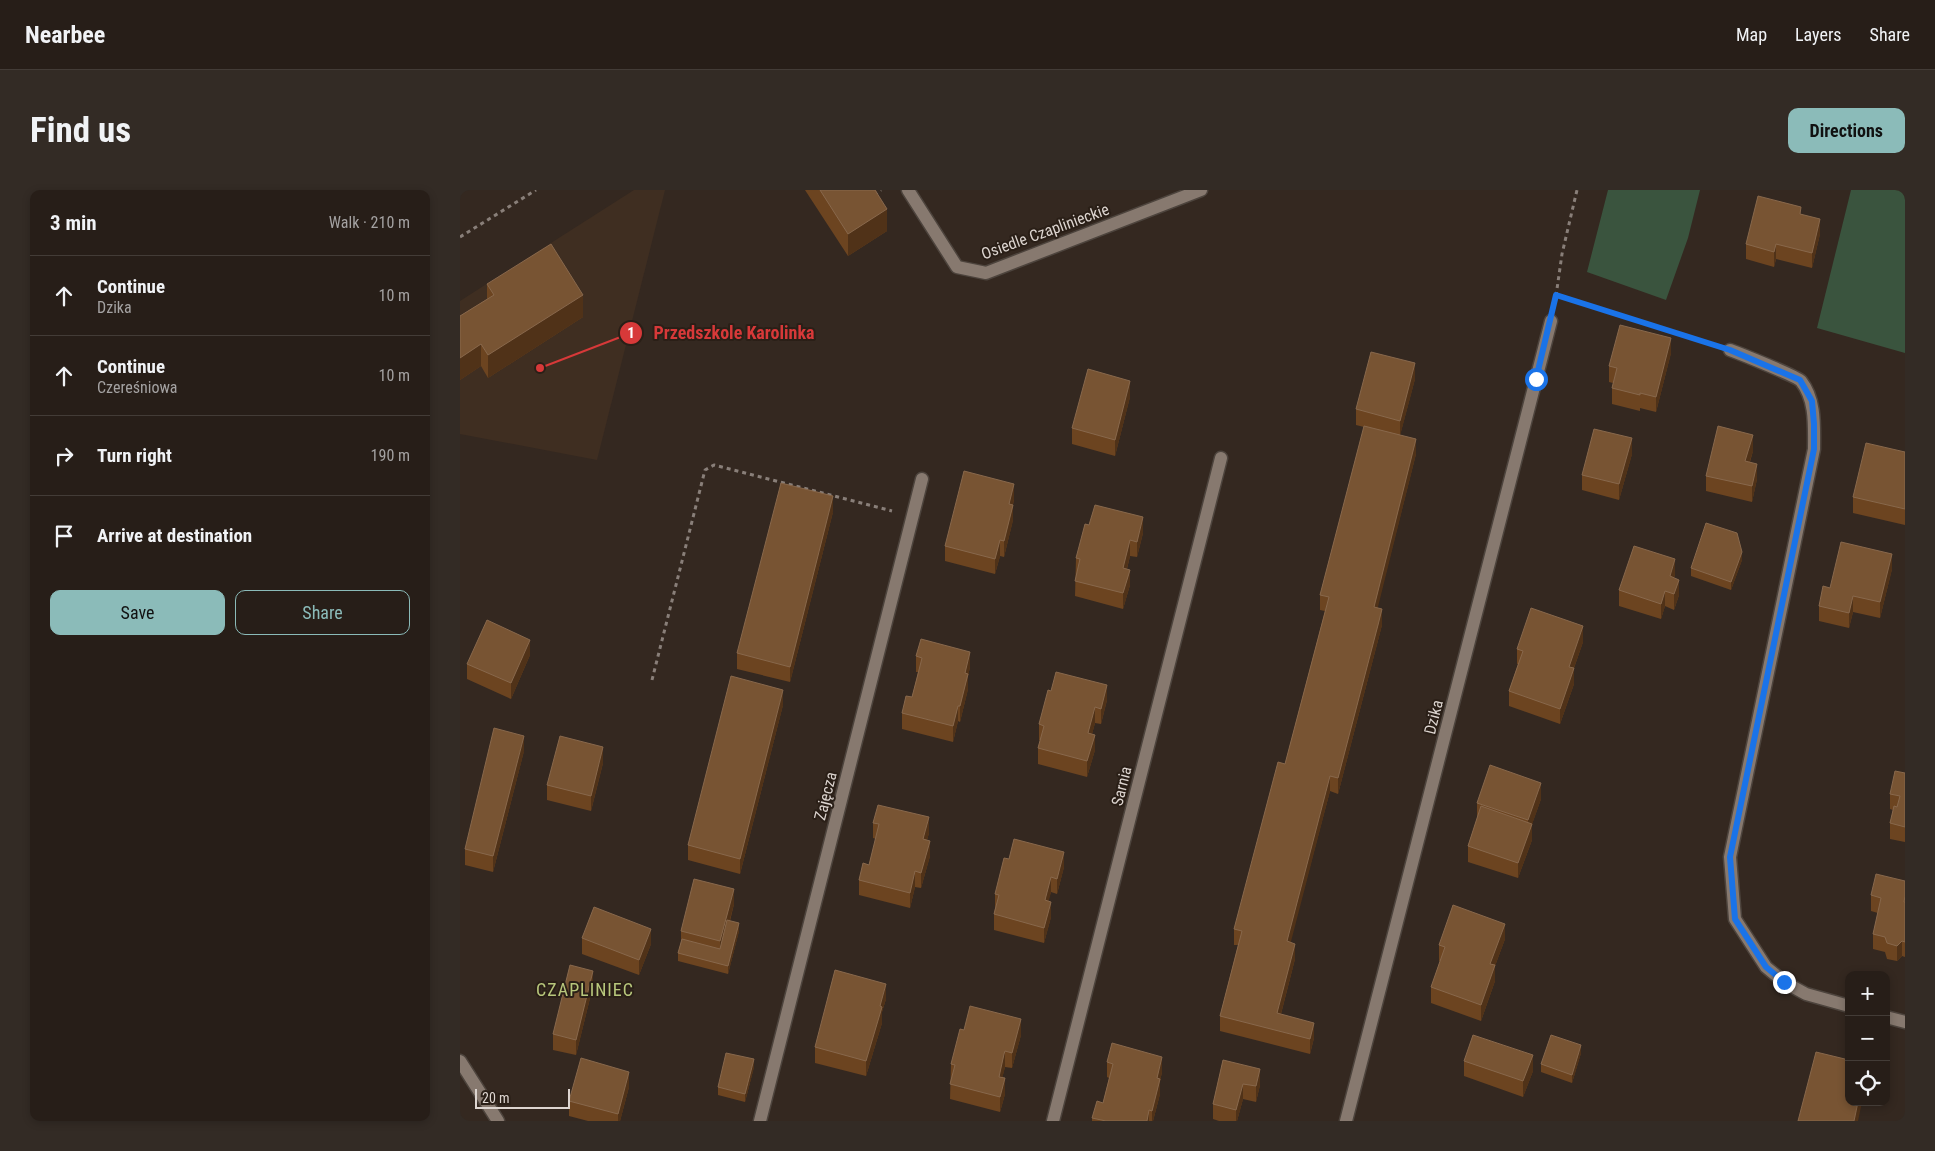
<!DOCTYPE html>
<html lang="en">
<head>
<meta charset="utf-8">
<style>
	:root { --surface:#271e18; --page:#332b25; --text:#f1f3f6; --muted:#a4a2a2; --line:#433c37; --accent:#8bbbb9 }
	body { margin:0; font-family:"Roboto Condensed",sans-serif; background:var(--page); color:var(--text) }
	.controls { position:absolute; right:15px; bottom:15px; display:grid; overflow:hidden; border-radius:10px; box-shadow:0 2px 8px #0003 }
	.controls button { width:45px; height:45px; display:grid; place-items:center; padding:0; border:0; border-bottom:1px solid var(--line); background:var(--surface); color:var(--text); font:25px sans-serif }
	.scale { position:absolute; left:15px; bottom:12px; width:95px; box-sizing:border-box; padding-left:5px; border:2px solid #ddd5d0; border-top:0; font-size:14px; line-height:18px; white-space:nowrap; color:#ddd5d0; -webkit-text-stroke:4px #2a1f17; paint-order:stroke }
	.stop { position:absolute; width:15px; height:15px; margin:-11px; border:4px solid #1a73e8; border-radius:50%; background:#fff }
	.stop.end { background:#1a73e8; border-color:#fff; box-shadow:0 1px 5px #0008 }
	.list { margin:0; padding:0; list-style:none }
	h2 { display:flex; justify-content:space-between; align-items:center; height:65px; margin:0; padding:0 20px; font-size:21px }
	h2 small { font-size:16px; font-weight:400; color:var(--muted) }
	.list li { display:grid; grid-template-columns:32px 1fr auto; gap:15px; align-items:center; box-sizing:border-box; height:80px; padding:0 20px; border-top:1px solid var(--line) }
	.list b { display:block; font-size:19px; white-space:nowrap }
	.list p { margin:0; font-size:16px; white-space:nowrap; color:var(--muted) }
	.list em { font-size:16px; font-style:normal; color:var(--muted) }
	.actions { display:flex; gap:10px; padding:15px 20px }
	.actions a { flex:1; padding:11px 0; border:1px solid var(--accent); border-radius:10px; text-align:center; font-size:18px; color:var(--accent) }
	.actions .main { background:var(--accent); color:#111 }
	.icon { flex:none; width:28px; height:28px; fill:none; stroke:currentColor; stroke-width:2; stroke-linecap:round; stroke-linejoin:round }
	.map { position:relative; flex:none; width:1445px; height:931px; overflow:hidden; border-radius:10px }
	header { display:flex; align-items:center; gap:30px; box-sizing:border-box; height:70px; padding:0 25px; background:var(--surface); border-bottom:1px solid var(--line) }
	header strong { font-size:24px }
	nav { display:flex; gap:28px; margin-inline-start:auto; font-size:18px }
	.intro { display:flex; align-items:center; justify-content:space-between; box-sizing:border-box; height:120px; padding:0 30px }
	h1 { margin:0; font-size:35px }
	.button { padding:12px 22px; border-radius:10px; background:var(--accent); color:#111; font-size:18px; font-weight:700 }
	main { display:flex; gap:30px; padding:0 30px }
	aside { flex:1; background:var(--surface); border-radius:10px; box-shadow:0 2px 8px #0003 }
	.map>svg:first-child { display:block }
</style>
</head>
<body>
<header>
<strong>Nearbee</strong>
<nav><a>Map</a><a>Layers</a><a>Share</a></nav>
</header>
<div class="intro"><h1>Find us</h1><a class="button">Directions</a></div>
<main>
<aside>
<h2>3 min<small>Walk · 210 m</small></h2>
<ul class="list">
<li><svg class="icon" aria-label="ahead" viewBox="0 0 24 24"><path d="M12 20V5M6 11l6-6 6 6"/></svg><div><b>Continue</b><p>Dzika</p></div><em>10 m</em></li>
<li><svg class="icon" aria-label="ahead" viewBox="0 0 24 24"><path d="M12 20V5M6 11l6-6 6 6"/></svg><div><b>Continue</b><p>Czereśniowa</p></div><em>10 m</em></li>
<li><svg class="icon" aria-label="right" viewBox="0 0 24 24"><path d="M7 20v-9h11M14 6l5 5-5 5"/></svg><div><b>Turn right</b></div><em>190 m</em></li>
<li><svg class="icon" aria-label="arrive" viewBox="0 0 24 24"><path d="M6 21V4h12l-3 4 3 4H6"/></svg><div><b>Arrive at destination</b></div></li>
</ul>
<div class="actions"><a class="main">Save</a><a>Share</a></div>
</aside>
<div class="map">
<svg width="1445" height="931" viewBox="0 0 1445 931">
	<rect width="100%" height="100%" fill="#342820"/>
	<path fill="#3f2e21" d="M174,0H205L137,270L0,244V111Z"/>
	<path fill="#3a543e" d="M1148,0H1240L1228,48L1206,110L1127,82Z
		M1391,0H1445V163L1357,138Z"/>
	<g fill="none" stroke-linecap="round" stroke-linejoin="round">
		<defs>
			<path id="street" d="M448,0L497,77L526,83L741,0
				M1270,160C1281,164 1336,186 1341,191C1356,210 1354,236 1354,259L1270,667L1275,729L1306,777L1324,792L1346,804L1389,816
				M1426,827L1445,832
				M300,931L462,289
				M593,931L761,268
				M886,931L1091,131"/>
			<path id="secondary" d="M0,871L38,931"/>
		</defs>
		<use href="#street" stroke="#4d443d" stroke-width="15"/>
		<use href="#secondary" stroke="#4d443d" stroke-width="15"/>
		<path stroke="#897f79" stroke-width="3" stroke-dasharray="4 4" stroke-linecap="butt" d="M414,5L421,0
			M0,47L76,0
			M1096,105L1251,154
			M1096,106L1102,64L1117,0
			M192,490L245,280L254,275L432,321"/>
		<use href="#street" stroke="#87796f" stroke-width="12"/>
		<use href="#secondary" stroke="#87796f" stroke-width="12"/>
	</g>
	<path fill="#6c4420" d="M345,0H416L427,41L388,66Z
		M1341,24L1360,44L1352,78L1316,69L1314,77L1286,69V54Z
		M27,94L123,127L28,188L21,176L0,190V126L27,109Z
		M1211,163L1196,222L1180,218V221L1152,214V198L1153,193L1149,192V176Z
		M955,189L940,245L956,264L917,418L922,435L878,604L870,601L830,752L835,769L821,824L854,848L850,864L760,841V826L778,755H774V739L825,574L865,421L860,420V405L904,237L896,235V219Z
		M670,207L655,266L612,254V238Z
		M1293,261L1290,272L1297,289L1292,312L1246,301V286Z
		M1445,262V335L1393,323V307Z
		M1172,264L1159,310L1122,300V285Z
		M554,309L553,315V330L544,367L540,366L535,384L485,371V356Z
		M373,322L330,492L277,479V463Z
		M629,335L683,343L677,367L670,366L667,379L670,395L663,419L615,406L616,368Z
		M1282,370L1271,400L1231,386V378Z
		M1432,379L1420,428L1393,422L1389,438L1359,431V416L1370,398Z
		M1215,384L1214,388L1219,405L1214,420L1205,416L1201,429L1159,416V400Z
		M1123,452L1114,478V494L1100,534L1049,516V501L1058,474H1057V459Z
		M70,465L51,509L7,489V474Z
		M456,466L510,477L508,486V499L500,532L498,531L493,552L442,539V523L452,507L458,482H456Z
		M647,510L641,534L635,533L632,544L635,560L627,587L578,574V558L580,550H579V534Z
		M323,515L280,684L228,670V655Z
		M64,561L33,682L5,675V659Z
		M143,573L131,621L87,610V595Z
		M1445,583V652L1430,649V633L1433,620L1430,619V604Z
		M1081,609L1072,634V650L1058,688L1008,672V656L1017,628V613Z
		M413,633L469,643L467,650L470,666L461,698L455,697L450,718L399,705V690L409,675L416,649L413,648Z
		M549,669L604,677L597,704L591,702L588,711L591,727L584,753L534,740V724L535,718V704Z
		M1445,691V767L1442,766L1437,771L1427,769L1425,762L1413,759V744L1418,723L1411,721V705Z
		M274,714L270,731L279,741L268,784L218,771V763L221,752V741Z
		M122,748L191,754L179,785L122,764Z
		M1045,749L1035,776V791L1021,831L971,813V797L980,771H979V755Z
		M133,796L116,865L93,860V844Z
		M426,809L422,822V833L406,886L355,873V857Z
		M504,840L561,845L552,878L545,877L542,888L545,904L540,922L490,909L491,874Z
		M1121,863L1112,893L1081,882V874Z
		M763,870L800,895L796,912L783,909L777,931H759L753,929V914Z
		M1004,871L1073,881L1063,907L1004,886Z
		M647,872L702,882L700,891V904L693,931H632V928L643,913L649,888L647,887Z
		M294,877L285,912L258,905V897Z
		M169,897L160,931H128L109,926V911Z"/>
	<path fill="#503218" d="M427,19V41L388,66V44Z
		M1360,29V44L1352,78V63Z
		M1316,54V69L1314,77V62Z
		M123,105V127L28,188V165Z
		M1211,148V163L1196,222V207Z
		M21,154V176L0,190V168Z
		M955,173V189L940,246V231Z
		M670,191V207L655,266V250Z
		M1293,245V261L1285,286V271Z
		M1172,248V264L1159,310V294Z
		M956,249V264L914,433V417Z
		M1297,274V289L1292,312V296Z
		M554,294V309L549,329V314Z
		M373,306V322L330,492V477Z
		M553,315V330L544,367V351Z
		M683,327V343L677,367V352Z
		M540,350V366L535,384V369Z
		M670,350V366L663,394V378Z
		M1282,362V370L1271,400V392Z
		M1432,364V379L1420,428V412Z
		M1215,369V384L1210,402V386Z
		M670,380V395L663,419V403Z
		M1219,390V405L1214,420V404Z
		M1205,401V416L1201,429V414Z
		M1393,406V422L1389,438V423Z
		M922,419V435L878,604V588Z
		M1123,436V452L1109,492V477Z
		M70,450V465L51,509V493Z
		M510,462V477L508,486V499L500,532V516L505,483Z
		M1114,478V494L1100,534V519Z
		M647,495V510L641,534V519Z
		M323,500V515L280,684V669Z
		M498,516V531L493,552V536Z
		M635,517V533L628,559V543Z
		M635,545V560L627,587V571Z
		M64,546V561L33,682V666Z
		M143,557V573L131,621V606Z
		M870,586V601L827,767V751Z
		M1081,593V609L1068,646V630Z
		M469,627V643L463,664V649Z
		M1072,634V650L1058,688V673Z
		M470,651V666L461,698V683Z
		M604,662V677L597,704V689Z
		M455,681V697L450,718V703Z
		M591,687V702L585,726V710Z
		M274,699V714L260,766V751Z
		M591,712V727L584,753V738Z
		M279,733V741L268,784V776Z
		M1045,734V749L1035,776V791L1021,831V815L1030,774Z
		M191,739V754L179,785V770Z
		M1442,751V766L1437,771V756Z
		M835,754V769L817,839V823Z
		M133,781V796L116,865V850Z
		M426,794V809L422,822V833L406,886V871Z
		M561,829V845L552,878V863Z
		M854,833V848L850,864V849Z
		M1121,855V863L1112,893V885Z
		M545,861V877L539,902V887Z
		M1073,865V881L1063,907V891Z
		M702,867V882L700,891V904L693,931H692V921L697,888Z
		M294,869V877L285,912V904Z
		M800,879V895L796,912V896Z
		M169,882V897L160,931H158V924Z
		M545,888V904L540,922V907Z
		M783,894V909L777,931H776V920Z
		M1398,912H1402L1398,931H1394Z
		M689,920V931H687Z"/>
	<path fill="#785433" stroke="#88684c" d="M360,0H415L427,19L388,44Z
		M1298,6L1341,17L1340,24L1360,29L1352,63L1316,54L1314,62L1286,54Z
		M91,54L123,105L28,165L21,154L0,168V126L34,105L27,94Z
		M1160,135L1211,148L1196,207L1180,203V205L1152,198L1157,178L1149,176Z
		M911,162L955,173L940,231L896,219Z
		M628,179L670,191L655,250L612,238Z
		M904,236L956,249L914,417L922,419L918,435L878,588L870,586L827,751L835,754L817,823L854,833L850,849L760,826L782,741L774,739L789,682L818,572L825,574L869,407L860,405Z
		M1258,236L1293,245L1285,271L1297,274L1292,296L1246,286Z
		M1134,239L1172,248L1159,294L1122,285Z
		M1406,253L1445,262V319L1393,307Z
		M504,281L554,294L549,314L553,315L544,351L540,350L535,369L485,356Z
		M321,293L373,306L330,477L277,463Z
		M635,315L683,327L677,352L670,350L663,378L670,380L663,403L615,391L620,369L616,368L625,334L629,335Z
		M1246,333L1277,343L1282,362L1271,392L1231,378Z
		M1381,352L1432,364L1420,412L1393,406L1389,423L1359,416L1363,396L1370,398Z
		M1174,356L1215,369L1210,386L1219,390L1214,404L1205,401L1201,414L1159,400Z
		M1071,418L1123,436L1109,477L1114,478L1100,519L1049,501L1063,461L1057,459Z
		M27,430L70,450L51,493L7,474Z
		M461,449L510,462L505,483L508,484L500,516H498L493,536L442,523L446,506L452,507L457,488L462,468L456,466Z
		M596,482L647,495L641,519L635,517L628,543L635,545L627,571L578,558L584,536L579,534L588,500L591,501Z
		M271,486L323,500L280,669L228,655Z
		M34,538L64,546L33,666L5,659Z
		M100,546L143,557L131,606L87,595Z
		M1030,575L1081,593L1068,630L1017,613Z
		M1435,581L1445,583V637L1430,633L1434,616L1437,617L1440,606L1430,604Z
		M418,615L469,627L463,649L470,651L461,683L455,681L450,703L399,690L403,673L409,675L419,634L413,633Z
		M1021,616L1072,634L1058,673L1008,656Z
		M554,649L604,662L597,689L591,687L585,710L591,712L584,738L534,724L539,705L535,704L544,668L549,669Z
		M1416,684L1445,691V706L1444,712H1445V752L1442,751L1437,756L1427,753L1425,747L1413,744L1421,708L1411,705Z
		M234,689L274,699L260,751L221,741Z
		M993,715L1045,734L1030,774L1035,775L1021,815L971,797L985,757L979,755Z
		M134,717L191,739L179,770L122,748Z
		M267,730L279,733L268,776L218,763L222,749L260,759Z
		M110,775L133,781L116,850L93,844Z
		M375,780L426,794L420,816L422,817L406,871L355,857Z
		M510,816L561,829L552,863L545,861L544,864L539,887L545,888L540,907L490,894L495,875L491,874L500,839L504,840Z
		M1013,845L1073,865L1063,891L1004,871Z
		M1091,845L1121,855L1112,885L1081,874Z
		M652,853L702,867L697,888L700,889L692,921L689,920L687,931H646L632,928L637,911L643,913L653,874L647,872Z
		M1356,862L1389,870V912H1398L1394,931H1338Z
		M266,863L294,869L285,904L258,897Z
		M121,868L169,882L158,924L109,911Z
		M763,870L800,879L796,896L783,894L776,920L753,914Z"/>
	<g fill="none" stroke-linecap="round" stroke-linejoin="round">
		<path stroke="#1a73e8" stroke-width="6" d="M1076,189L1096,105L1270,160L1340,190L1352,211L1354,234V259L1270,667L1275,729L1306,777L1324,792"/>
	</g>
	<g text-anchor="middle" stroke-width="4" stroke-linejoin="round" paint-order="stroke">
		<g font-size="16" fill="#ddd5d0" stroke="#2a1f17">
			<text transform="translate(585 41) rotate(-20)" y="6">Osiedle Czaplinieckie</text>
			<text transform="translate(973 527) rotate(-76)" y="6">Dzika</text>
			<text transform="translate(661 596) rotate(-76)" y="6">Sarnia</text>
			<text transform="translate(365 606) rotate(-76)" y="6">Zajęcza</text>
		</g>
		<g font-size="18" letter-spacing="1" fill="#b8c77c" stroke="#2a1f17">
			<text x="125" y="806">CZAPLINIEC</text>
		</g>
	</g>
	<path fill="none" stroke="#d73939" stroke-width="2" d="M80 178L171 143"/>
	<g fill="#d73939" stroke="#2a1f17" stroke-width="2">
		<circle cx="80" cy="178" r="5"/>
		<circle cx="171" cy="143" r="12"/>
	</g>
	<g font-size="15" text-anchor="middle" font-weight="bold" fill="#fff">
		<text x="171" y="148">1</text>
	</g>
	<g font-size="18" text-anchor="middle" font-weight="bold" fill="#d73939" stroke="#2a1f17" stroke-width="4" stroke-linejoin="round" paint-order="stroke">
		<text x="274" y="149">Przedszkole Karolinka</text>
	</g>
</svg>
<div class="controls">
<button>+</button>
<button>−</button>
<button><svg class="icon" aria-label="locate" viewBox="0 0 24 24"><circle cx="12" cy="12" r="6"/><path d="M12 2v4M12 18v4M2 12h4M18 12h4"/></svg></button>
</div>
<div class="scale">20 m</div>
<div class="stop" style="left:1076px;top:189px"></div>
<div class="stop end" style="left:1324px;top:792px"></div>
</div>
</main>
</body>
</html>
